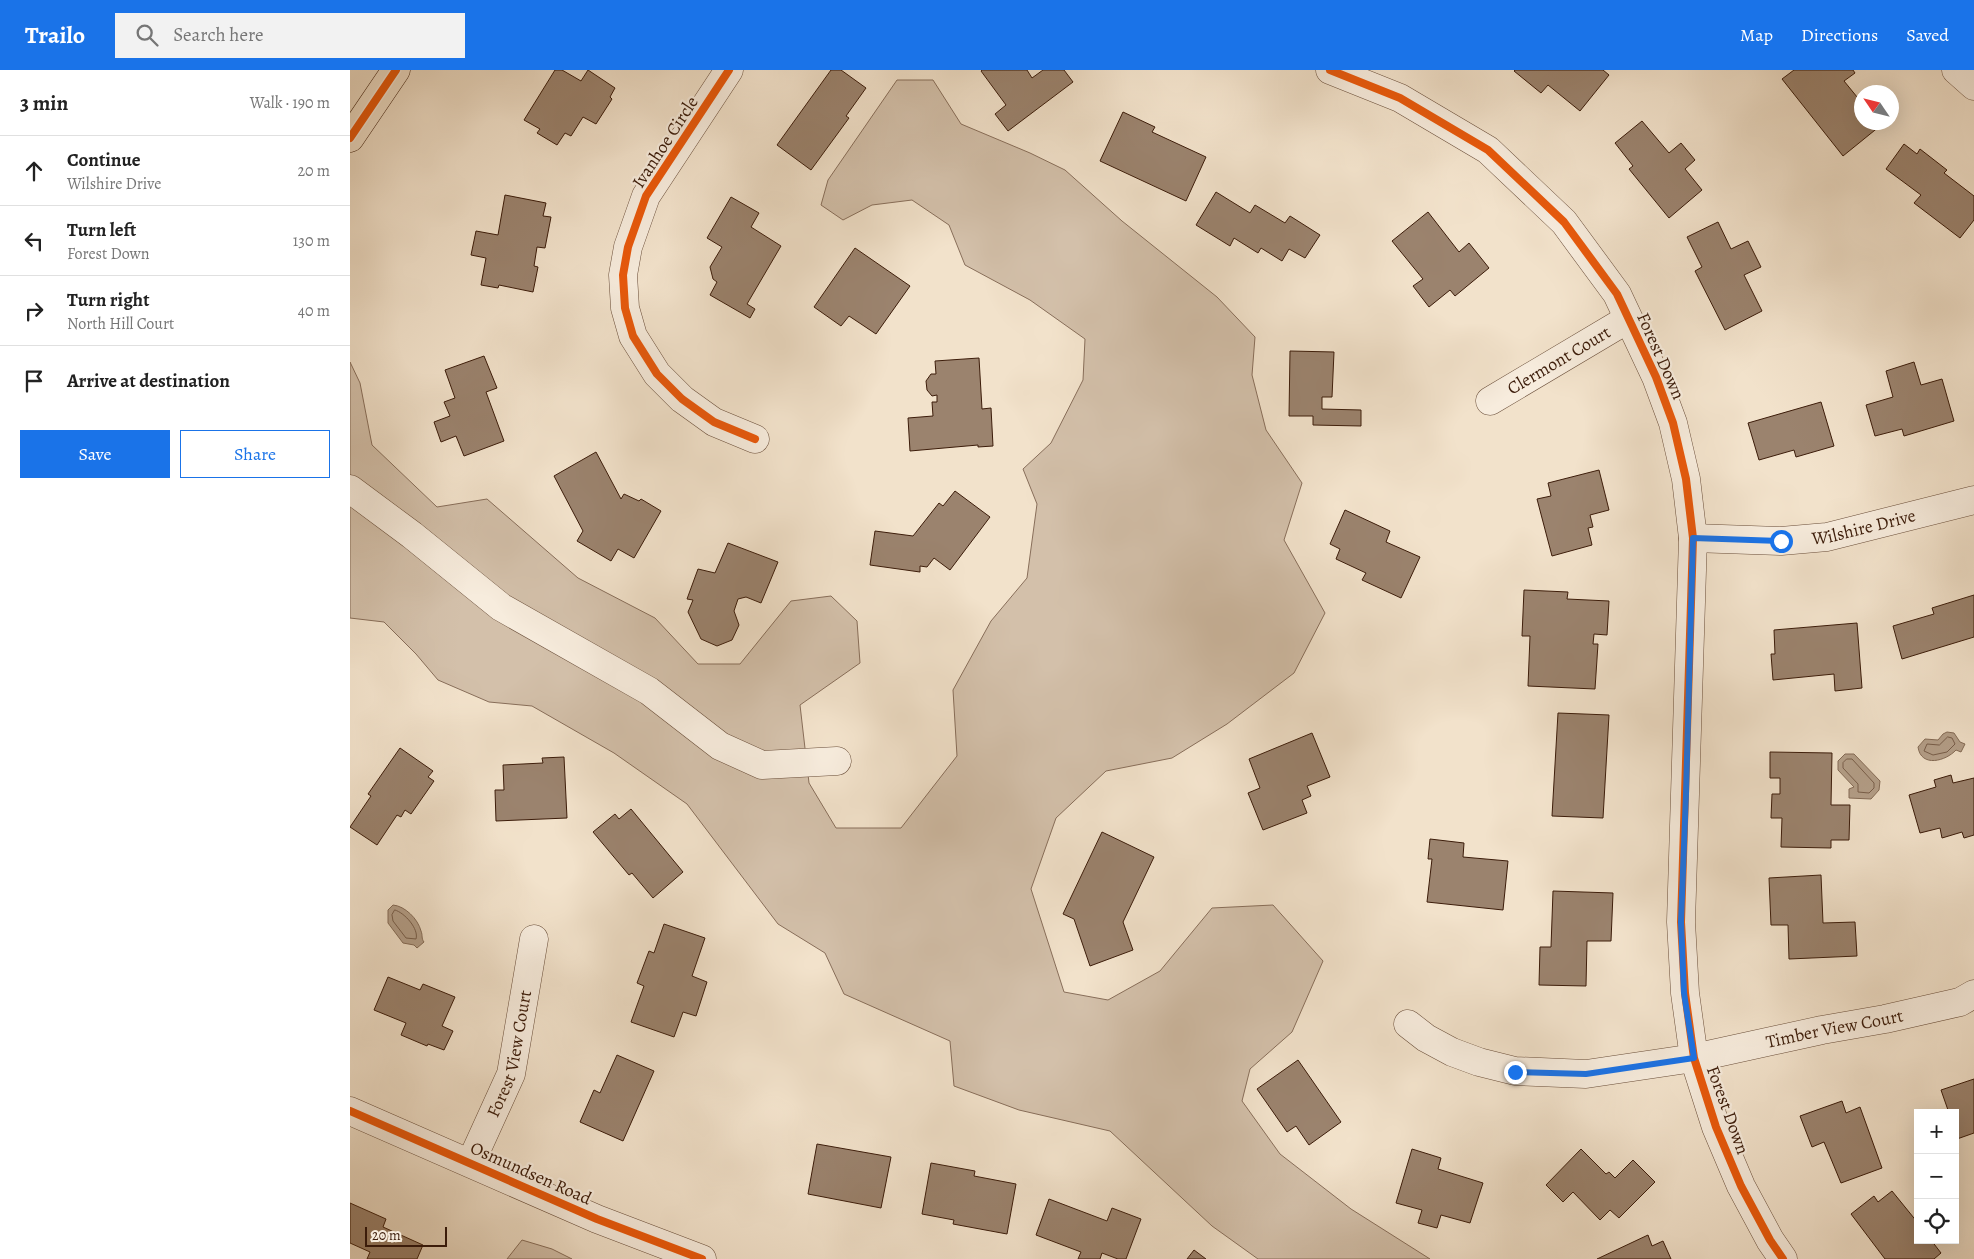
<!DOCTYPE html>
<html lang="en">
<head>
<meta charset="utf-8">
<style>
	:root { --surface:#fff; --page:#f2f2f2; --text:#222; --muted:#767676; --line:#e0e0e0; --accent:#1a73e8 }
	body { margin:0; font-family:Alegreya,serif; background:var(--page); color:var(--text) }
	.controls { position:absolute; right:15px; bottom:15px; display:grid; overflow:hidden; border-radius:0px; box-shadow:0 5px 20px #0002 }
	.controls button { width:45px; height:45px; display:grid; place-items:center; padding:0; border:0; border-bottom:1px solid var(--line); background:var(--surface); color:var(--text); font:25px sans-serif }
	.compass { position:absolute; left:1504px; top:15px; width:45px; height:45px; border-radius:50%; background:var(--surface); box-shadow:0 5px 20px #0002; rotate:305deg }
	.scale { position:absolute; left:15px; bottom:12px; width:82px; box-sizing:border-box; padding-left:5px; border:2px solid #3c1c0a; border-top:0; font-size:14px; line-height:18px; white-space:nowrap; color:#3c1c0a; -webkit-text-stroke:4px #f7ecdd; paint-order:stroke }
	.stop { position:absolute; width:15px; height:15px; margin:-11px; border:4px solid #1a73e8; border-radius:50%; background:#fff }
	.stop.end { background:#1a73e8; border-color:#fff; box-shadow:0 1px 5px #0008 }
	.list { margin:0; padding:0; list-style:none }
	h2 { display:flex; justify-content:space-between; align-items:center; height:65px; margin:0; padding:0 20px; font-size:21px }
	h2 small { font-size:16px; font-weight:400; color:var(--muted) }
	.list li { display:grid; grid-template-columns:32px 1fr auto; gap:15px; align-items:center; box-sizing:border-box; height:70px; padding:0 20px; border-top:1px solid var(--line) }
	.list b { display:block; font-size:19px; white-space:nowrap }
	.list p { margin:0; font-size:16px; white-space:nowrap; color:var(--muted) }
	.list em { font-size:16px; font-style:normal; color:var(--muted) }
	.actions { display:flex; gap:10px; padding:15px 20px }
	.actions a { flex:1; padding:11px 0; border:1px solid var(--accent); border-radius:0px; text-align:center; font-size:18px; color:var(--accent) }
	.actions .main { background:var(--accent); color:#fff }
	.icon { flex:none; width:28px; height:28px; fill:none; stroke:currentColor; stroke-width:2; stroke-linecap:round; stroke-linejoin:round }
	.map { position:relative; flex:none; width:1624px; height:1189px; overflow:hidden }
	header { display:flex; align-items:center; gap:30px; box-sizing:border-box; height:70px; padding:0 25px; background:var(--accent); color:#fff }
	header strong { font-size:24px }
	nav { display:flex; gap:28px; margin-inline-start:auto; font-size:18px }
	.search { width:350px; height:45px; background:var(--page); display:flex; align-items:center; gap:12px; box-sizing:border-box; padding:0 18px; border-radius:0px; color:var(--muted); font-size:19px }
	main { display:flex }
	aside { flex:1; background:var(--surface) }
	.map>svg:first-child { display:block }
</style>
</head>
<body>
<header>
<strong>Trailo</strong>
<div class="search"><svg class="icon" aria-label="search" viewBox="0 0 24 24"><circle cx="10" cy="10" r="6"/><path d="M15 15l6 6"/></svg>Search here</div>
<nav><a>Map</a><a>Directions</a><a>Saved</a></nav>
</header>
<main>
<aside>
<h2>3 min<small>Walk · 190 m</small></h2>
<ul class="list">
<li><svg class="icon" aria-label="ahead" viewBox="0 0 24 24"><path d="M12 20V5M6 11l6-6 6 6"/></svg><div><b>Continue</b><p>Wilshire Drive</p></div><em>20 m</em></li>
<li><svg class="icon" aria-label="left" viewBox="0 0 24 24"><path d="M17 20v-9H6M10 6l-5 5 5 5"/></svg><div><b>Turn left</b><p>Forest Down</p></div><em>130 m</em></li>
<li><svg class="icon" aria-label="right" viewBox="0 0 24 24"><path d="M7 20v-9h11M14 6l5 5-5 5"/></svg><div><b>Turn right</b><p>North Hill Court</p></div><em>40 m</em></li>
<li><svg class="icon" aria-label="arrive" viewBox="0 0 24 24"><path d="M6 21V4h12l-3 4 3 4H6"/></svg><div><b>Arrive at destination</b></div></li>
</ul>
<div class="actions"><a class="main">Save</a><a>Share</a></div>
</aside>
<div class="map">
<svg width="1624" height="1189" viewBox="0 0 1624 1189">
	<rect width="100%" height="100%" fill="#f2e2cb"/>
	<filter id="stains"><feTurbulence type="fractalNoise" baseFrequency=".004" numOctaves="4"/><feColorMatrix values="0 0 0 0 .2 0 0 0 0 .09 0 0 0 0 .02 0 0 0 .5 -.17"/></filter>
	<radialGradient id="worn" r=".72"><stop offset=".6" stop-color="#630" stop-opacity="0"/><stop offset="1" stop-color="#630" stop-opacity=".3"/></radialGradient>
	<path fill="#d3c0aa" stroke="#886e5a" d="M547,10H583L611,54L680,83L715,100L772,151L867,227L905,267L902,305L916,360L952,413L934,470L975,543L944,603L877,654L822,688L756,701L706,748L681,819L714,922L758,930L810,901L862,838L923,835L973,891L942,962L900,999L892,1031L930,1084L1001,1139L1080,1189H908L862,1156L760,1061L669,1040L604,1016L600,971L494,924L475,883L428,854L337,734L264,683L182,636L139,632L88,610L66,584L34,552L0,548V292L10,313L22,375L87,437L137,429L228,508L305,548L348,594H390L441,531L481,526L507,551L510,593L450,635L459,713L486,758H551L607,686L603,620L641,551L677,508L687,434L673,399L701,373L733,310L735,269L680,230L615,195L599,155L562,130L522,135L493,150L471,135L478,110Z
		M172,1170L202,1179L222,1189H157Z"/>
	<path fill="#b49f89" stroke="#846b56" d="M1597,662L1604,663L1610,672L1615,674L1611,682L1606,680C1596,691 1571,698 1568,677L1575,669L1588,670L1593,664Z
		M1495,684H1504L1530,711L1529,720L1521,729L1499,728V719L1504,717L1488,700V691Z
		M43,835C55,836 68,849 71,861C73,866 71,868 74,872L67,878L64,875L53,873L38,853V840Z"/>
	<g fill="none" stroke-linecap="round" stroke-linejoin="round">
		<path stroke="#785e4a" stroke-width="1" d="M1598,667L1602,668L1605,674L1597,682L1583,685L1574,681L1577,674L1589,675Z
			M1497,689H1502L1524,713V718L1519,723L1508,722V714L1493,698V693Z
			M45,840C55,843 69,859 66,869L56,868L43,851L42,845Z"/>
	</g>
	<path fill="#9b836e" stroke="#3c1c0a" d="M205,0H212L231,11L238,0L265,18L260,27L262,29L246,54L233,47L221,66L215,63L207,75L187,63L190,59L174,50Z
		M481,0H491L516,18L496,46L499,48L461,100L427,75Z
		M632,0H677L682,8L693,0H714L723,12L658,61L645,44L656,35L631,1Z
		M1165,0H1253L1259,5L1230,41L1198,15L1191,23L1164,1Z
		M1444,0H1503L1505,3L1494,11L1512,33V52H1527L1530,56L1493,86L1432,9Z
		M773,42L805,57L802,62L856,87L836,131L750,91Z
		M1292,51L1319,83L1331,73L1345,90L1335,99L1352,120L1319,148L1279,99L1283,96L1265,73Z
		M1554,74L1567,84L1570,79L1597,100L1594,103L1624,126V150L1610,168L1564,133L1571,125L1536,99Z
		M866,122L900,143L905,135L935,153L940,146L970,165L955,188L939,179L932,191L911,178L908,183L884,168L880,176L846,155Z
		M155,125L196,133L193,146L201,147L195,178L187,177L184,196L188,197L183,222L149,215L148,218L131,215L136,188L121,185L126,161L148,165Z
		M381,127L409,143L401,157L431,176L397,234L405,239L400,248L360,225L367,212L363,209L360,197L372,177L357,168Z
		M1078,142L1109,182L1119,173L1139,198L1105,226L1100,220L1079,237L1063,216L1073,209L1042,171Z
		M1368,152L1381,179L1398,171L1411,197L1394,205L1412,241L1375,260L1345,201L1352,197L1337,167Z
		M505,178L560,216L526,264L499,246L491,256L464,237Z
		M940,281L984,282L982,327H972V339L1011,340V356L963,355V346H939Z
		M134,286L147,318L136,322L154,371L114,386L106,366L91,372L84,352L100,346L94,332L105,328L95,300Z
		M629,288L632,339L641,338L643,376L628,377V375L560,381L558,348L583,346L582,332H587V325L582,326L577,320L576,311L581,304H586L585,291Z
		M1564,292L1571,315L1592,309L1604,351L1554,366L1552,359L1525,366L1516,335L1543,327L1536,301Z
		M1471,332L1484,376L1446,387L1444,380L1409,390L1398,353Z
		M246,382L271,429L274,424L289,431L291,429L311,441L284,488L268,479L261,491L227,471L233,461L204,406Z
		M1249,400L1259,440L1240,445L1243,457L1238,458L1242,475L1202,486L1187,429L1201,426L1198,413Z
		M605,421L640,447L600,500L584,488L577,497L570,496V502L520,495L525,461L563,466L589,433L593,436Z
		M995,440L1040,461L1036,472L1070,487L1051,528L1012,510L1016,503L986,489L990,479L980,474Z
		M378,473L428,492L411,533L396,527L388,529L384,541L389,555L382,570L367,576L351,569L338,542L343,530L337,529L348,499L365,503Z
		M1174,520L1218,522L1217,529L1259,531L1257,565L1244,564L1243,574H1248L1245,619L1178,616L1180,566H1172Z
		M1624,525V567L1552,589L1543,556L1584,544L1582,538Z
		M1507,553L1512,618L1485,621L1484,604L1423,610L1421,584H1425L1424,560Z
		M1208,643L1259,645L1253,748L1202,746Z
		M962,663L980,707L957,716L961,726L952,730L957,743L913,760L898,723L910,718L899,689Z
		M50,678L83,701L78,707L84,711L61,744L55,740L51,747L47,745L27,775L0,757L21,726L18,724Z
		M1420,682L1482,683L1481,735H1500L1499,770H1481V778L1431,777L1432,748H1421L1422,724H1430V708H1420Z
		M214,687L217,748L146,751L145,720H154L153,695L193,693L192,688Z
		M1601,705L1603,713L1624,708V765L1614,768L1612,762L1592,768L1590,758L1570,763L1559,725L1586,717L1584,710Z
		M281,739L333,802L303,828L282,803L279,805L243,762L265,744L269,749Z
		M752,762L804,787L773,852L783,880L740,896L724,849L713,844Z
		M1080,769L1114,773L1113,787L1158,791L1153,840L1077,832L1082,789H1078Z
		M1471,805L1473,853L1505,852L1507,886L1439,889L1438,855H1421L1419,808Z
		M1203,821L1263,823L1261,871H1237L1236,916L1189,915L1190,877H1201Z
		M314,854L355,868L342,906L357,912L346,946L333,942L324,967L281,952L294,916L287,913L299,881L304,883Z
		M38,907L70,920L73,914L105,927L92,956L103,961L94,980L78,974L77,976L51,965L56,953L24,940Z
		M267,985L304,1001L273,1071L230,1052L244,1020L250,1023Z
		M948,990L991,1052L959,1075L946,1056L937,1062L907,1019Z
		M1624,1009V1063L1607,1069L1605,1063V1043H1599L1591,1020Z
		M1492,1031L1496,1043L1510,1037L1532,1098L1491,1113L1474,1072L1462,1077L1450,1046Z
		M467,1074L541,1087L531,1138L458,1124Z
		M1062,1079L1091,1088L1088,1099L1133,1113L1120,1153L1091,1145L1087,1158L1068,1153L1072,1140L1046,1133Z
		M1231,1079L1256,1104L1259,1102L1265,1108L1283,1090L1305,1112L1269,1148L1260,1140L1250,1150L1223,1122L1213,1132L1196,1115Z
		M581,1093L625,1101L624,1106L666,1114L657,1164L603,1154L604,1150L572,1144Z
		M1542,1121L1568,1153V1170H1581L1591,1183L1584,1189H1535L1501,1144L1524,1126L1528,1132Z
		M699,1129L757,1151L762,1138L791,1149L776,1189H768L752,1183L750,1189H728L731,1182L686,1165Z
		M0,1133L36,1149L33,1157L73,1175L67,1189H17L20,1182L0,1173Z
		M1298,1165L1302,1176L1313,1171L1321,1189H1247Z
		M844,1180L856,1189H837Z"/>
	<g fill="none" stroke-linecap="round" stroke-linejoin="round">
		<defs>
			<g id="minor">
				<path d="M379,0L296,126L278,177L273,205L275,238L283,266L307,304L332,329L364,352L405,369"/>
				<path d="M980,0L1050,28L1138,80L1214,152L1267,224L1306,307L1323,353L1336,409L1343,468L1331,852L1335,923L1344,988L1366,1057L1391,1116L1420,1170L1433,1189"/>
				<path d="M1606,0L1624,16"/>
				<path id="s1" d="M1140,331L1278,249"/>
				<path d="M0,419L62,465L151,537L299,621L370,676L412,695L487,691"/>
				<path id="s2" d="M1343,468L1431,471L1477,467L1624,430"/>
				<path id="s3" d="M1058,954L1076,968L1102,982L1129,992L1165,1001L1236,1004L1344,988L1472,960L1535,949L1610,932L1624,924"/>
				<path d="M0,1041L247,1149L352,1189"/>
				<path id="s4" d="M121,1092L161,1004L184,869"/>
			</g>
			<path id="major" d="M0,68L46,0"/>
		</defs>
		<use href="#minor" stroke="#6a4e3a" stroke-width="29"/>
		<use href="#major" stroke="#3c1c0a" stroke-width="29"/>
		<use href="#minor" stroke="#f7ecdd" stroke-width="28"/>
		<use href="#major" stroke="#f2e2cb" stroke-width="28"/>
		<defs>
			<path id="cycleway" d="M379,0L296,126L278,177L273,205L275,238L283,266L307,304L332,329L364,352L405,369
				M980,0L1050,28L1138,80L1214,152L1267,224L1306,307L1323,353L1336,409L1343,468L1331,852L1335,923L1344,988L1366,1057L1391,1116L1420,1170L1433,1189
				M0,68L46,0
				M0,1041L247,1149L352,1189"/>
		</defs>
		<use href="#cycleway" stroke="#f7ecdd" stroke-width="11"/>
		<use href="#cycleway" stroke="#e8590c" stroke-width="8"/>
	</g>
	<g fill="none" stroke-linecap="round" stroke-linejoin="round">
		<path stroke="#1a73e8" stroke-width="6" d="M1165,1002L1236,1004L1344,988L1334,923L1331,852L1336,724L1343,468L1431,471"/>
	</g>
	<g text-anchor="middle" stroke-width="4.5" stroke-linejoin="round" paint-order="stroke">
		<g font-size="18" fill="#3c1c0a" stroke="#f7ecdd">
			<text transform="translate(315 72) rotate(-57)" y="6">Ivanhoe Circle</text>
			<text transform="translate(1311 286) rotate(66)" y="6">Forest Down</text>
			<text dy="6" stroke="none"><textPath href="#s1" startOffset="80">Clermont Court</textPath></text>
			<text dy="6" stroke="none"><textPath href="#s2" startOffset="172">Wilshire Drive</textPath></text>
			<text dy="6" stroke="none"><textPath href="#s3" startOffset="442">Timber View Court</textPath></text>
			<text dy="6" stroke="none"><textPath href="#s4" startOffset="116">Forest View Court</textPath></text>
			<text transform="translate(1378 1040) rotate(70)" y="6">Forest Down</text>
			<text transform="translate(181 1103) rotate(24)" y="6">Osmundsen Road</text>
		</g>
	</g>
	<rect width="100%" height="100%" filter="url(#stains)"/>
	<rect width="100%" height="100%" fill="url(#worn)"/>
</svg>
<div class="controls">
<button>+</button>
<button>−</button>
<button><svg class="icon" aria-label="locate" viewBox="0 0 24 24"><circle cx="12" cy="12" r="6"/><path d="M12 2v4M12 18v4M2 12h4M18 12h4"/></svg></button>
</div>
<svg class="compass" viewBox="-18 -18 36 36"><path d="M0-13l5 13h-10z" fill="#e53935"/><path d="M0 13l5-13h-10z" fill="#767676"/></svg>
<div class="scale">20 m</div>
<div class="stop" style="left:1431px;top:471px"></div>
<div class="stop end" style="left:1165px;top:1002px"></div>
</div>
</main>
</body>
</html>
